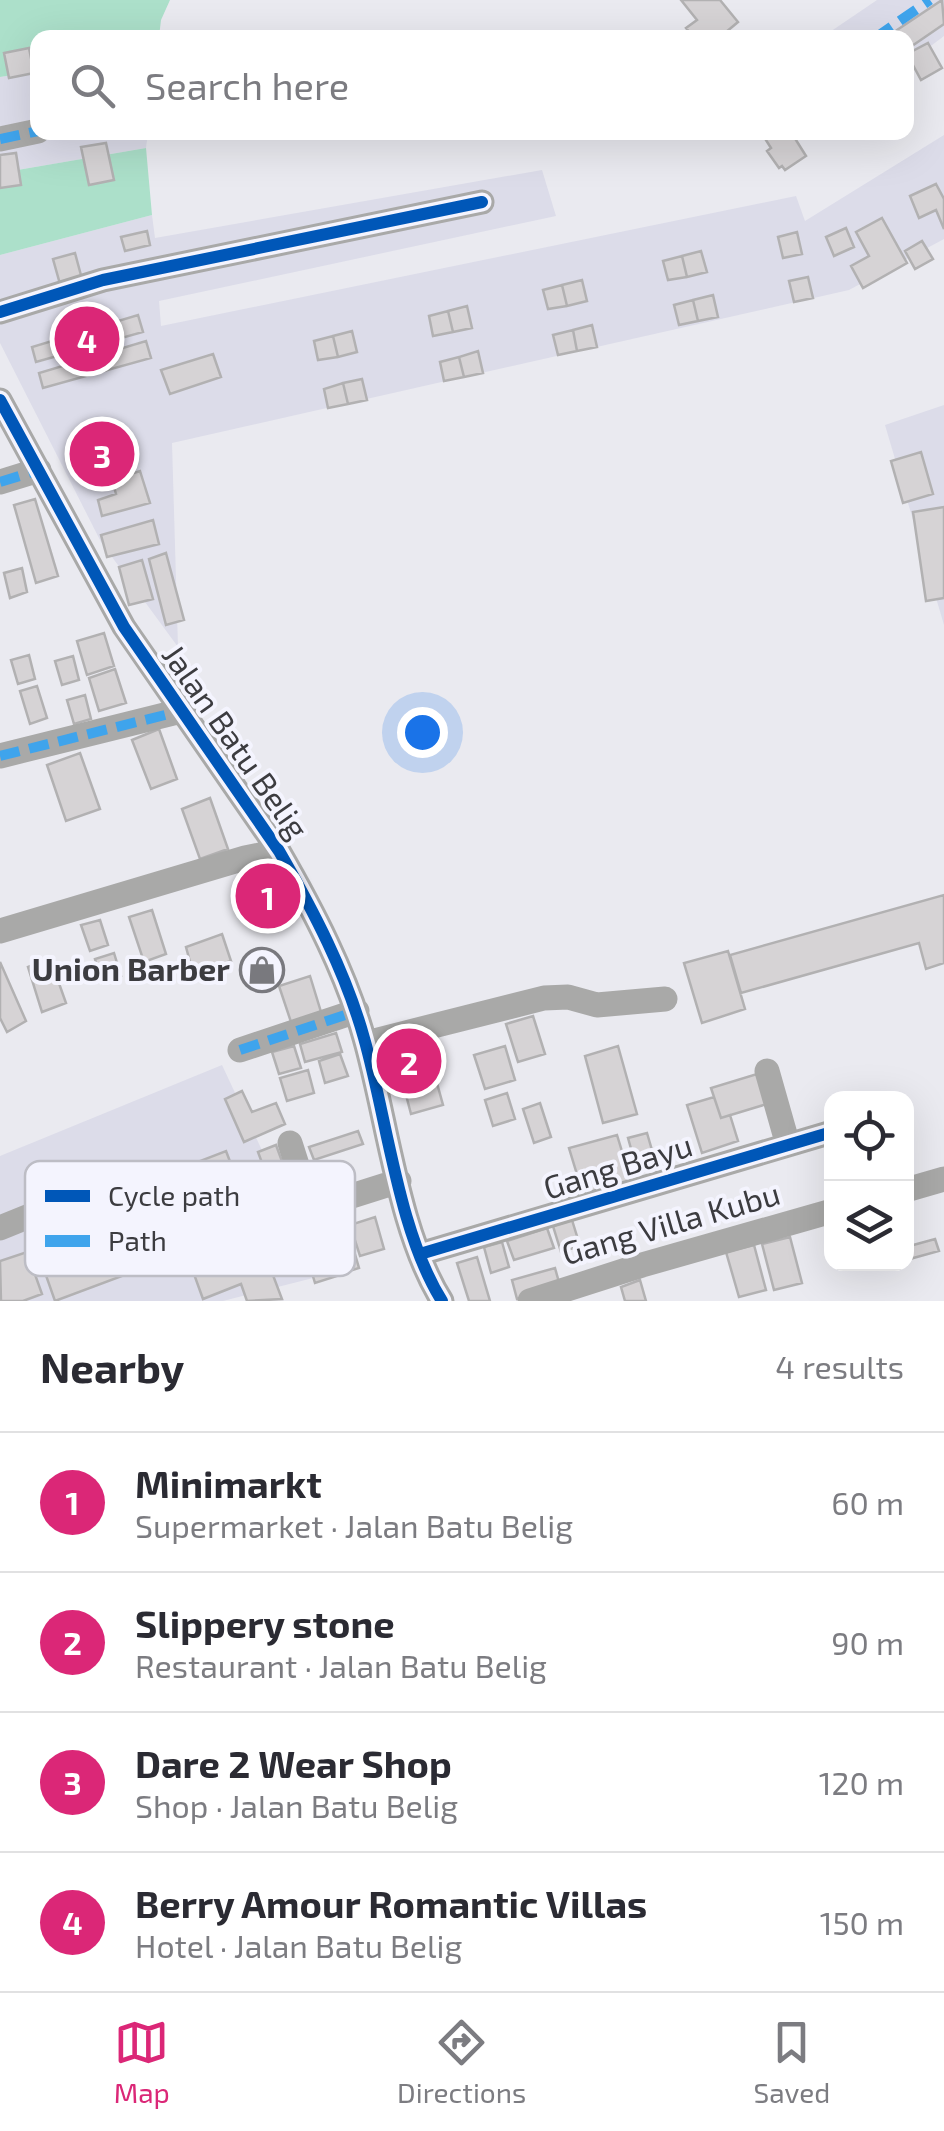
<!DOCTYPE html>
<html lang="en">
<head>
<meta charset="utf-8">
<style>
	:root { --surface:#fff; --page:#f7f7f7; --text:#2b2b33; --muted:#7c7c81; --line:#e1e1e2; --accent:#db2777 }
	body { margin:0; font-family:"Exo 2",sans-serif; background:var(--page); color:var(--text) }
	.controls { position:absolute; right:30px; bottom:30px; display:grid; overflow:hidden; border-radius:20px; box-shadow:0 10px 40px #0002 }
	.controls button { width:90px; height:90px; display:grid; place-items:center; padding:0; border:0; border-bottom:2px solid var(--line); background:var(--surface); color:var(--text); font:50px sans-serif }
	.you { position:absolute; left:422px; top:732px; width:35px; height:35px; margin:-25px; border:8px solid #fff; border-radius:50%; background:#1a73e8; box-shadow:0 0 0 15px #1a73e833 }
	.badge { display:grid; place-items:center; width:65px; height:65px; border-radius:50%; background:var(--accent); color:#fff; font-size:32px; font-weight:700 }
	.pin { position:absolute; translate:-50% -50%; border:5px solid #fff; box-shadow:0 2px 10px #0006 }
	.list { margin:0; padding:0; list-style:none }
	h2 { display:flex; justify-content:space-between; align-items:center; height:130px; margin:0; padding:0 40px; font-size:42px }
	h2 small { font-size:32px; font-weight:400; color:var(--muted) }
	.list li { display:grid; grid-template-columns:65px 1fr auto; gap:30px; align-items:center; box-sizing:border-box; height:140px; padding:0 40px; border-top:2px solid var(--line) }
	.list b { display:block; font-size:38px; white-space:nowrap }
	.list p { margin:0; font-size:32px; white-space:nowrap; color:var(--muted) }
	.list em { font-size:32px; font-style:normal; color:var(--muted) }
	.icon { flex:none; width:55px; height:55px; fill:none; stroke:currentColor; stroke-width:2; stroke-linecap:round; stroke-linejoin:round }
	.map { position:relative; flex:none; width:944px; height:1301px; overflow:hidden }
	.search { position:absolute; background:var(--surface); box-shadow:0 10px 40px #0002; left:30px; right:30px; top:30px; height:110px; display:flex; align-items:center; gap:25px; box-sizing:border-box; padding:0 35px; border-radius:20px; color:var(--muted); font-size:38px }
	.sheet { height:690px; background:var(--surface) }
	nav { display:flex; justify-content:space-around; align-items:center; box-sizing:border-box; height:140px; border-top:2px solid var(--line); background:var(--surface); font-size:28px; color:var(--muted) }
	nav a { display:grid; justify-items:center; gap:5px }
	nav .on { color:var(--accent) }
	.map>svg:first-child { display:block }
</style>
</head>
<body>
<div class="map">
<svg width="944" height="1301" viewBox="0 0 944 1301">
	<rect width="100%" height="100%" fill="#eaeaf0"/>
	<path fill="#dcdce9" d="M877,0H944V36L907,64L906,38H821Z
		M37,71L38,132L148,133L146,148L0,173V77Z
		M944,135V239L849,290L172,443L178,647L101,542L0,343V255L152,215L155,238L542,170L556,216L159,301L161,326L796,196L805,221Z
		M944,405V625L885,425Z
		M222,1065L321,1276L223,1301H0V1156Z"/>
	<path fill="#ace0ca" d="M0,0H170L161,20L159,37L38,38L37,71L0,77Z
		M146,148L152,215L0,255V173Z"/>
	<path fill="#d6d3d5" stroke="#b2b1b2" stroke-width="2.5" d="M681,0H720L738,22L719,38H694L686,28L697,20Z
		M942,0L944,24L909,48L906,38H903L897,30Z
		M928,43L942,68L921,80L907,54Z
		M29,48L34,73L9,78L4,53Z
		M770,132H791L806,156L785,170L782,166L779,168L767,151L771,148L764,137Z
		M106,143L114,180L89,185L81,147Z
		M16,153L21,185L0,188V155Z
		M936,184L944,199V229L936,210L919,218L910,196Z
		M882,218L907,263L863,288L851,266L869,256L856,232Z
		M846,228L854,247L834,256L826,237Z
		M147,231L150,245L125,251L121,237Z
		M797,232L802,254L783,258L778,237Z
		M922,241L933,259L915,269L905,251Z
		M701,251L707,272L687,277L682,256Z
		M75,253L82,279L60,284L53,259Z
		M682,256L687,277L668,280L663,261Z
		M808,277L813,298L794,302L789,281Z
		M582,280L587,301L567,306L562,285Z
		M562,285L567,306L548,309L543,290Z
		M713,295L718,317L698,321L693,300Z
		M693,300L698,321L679,325L674,305Z
		M467,306L472,328L453,332L448,311Z
		M448,311L453,332L433,336L429,316Z
		M138,315L143,332L36,362L32,347Z
		M592,325L597,347L577,351L573,330Z
		M573,330L577,351L558,355L553,335Z
		M352,331L357,352L338,357L333,336Z
		M333,336L338,357L318,360L314,341Z
		M146,341L151,358L43,388L39,373Z
		M478,351L483,373L464,377L459,357Z
		M213,354L221,377L170,394L161,370Z
		M459,357L464,377L444,381L440,362Z
		M362,379L367,400L348,404L343,383Z
		M343,383L348,404L328,408L324,389Z
		M126,429L135,461L79,479L70,446Z
		M921,452L933,494L903,503L891,461Z
		M140,471L150,503L102,516L98,500L116,494L112,480Z
		M35,499L58,576L36,583L14,505Z
		M944,507V598L926,601L913,512Z
		M153,520L159,544L107,557L101,535Z
		M166,553L184,620L166,625L149,559Z
		M142,560L153,599L129,605L119,567Z
		M22,568L27,592L10,598L4,573Z
		M104,633L114,666L87,675L77,641Z
		M29,655L35,679L18,684L11,660Z
		M73,656L79,680L62,685L55,661Z
		M115,669L126,703L99,711L89,678Z
		M37,686L47,718L30,724L20,691Z
		M85,695L91,719L74,724L67,700Z
		M159,729L177,779L151,789L132,740Z
		M80,753L100,809L66,821L47,765Z
		M210,798L228,849L200,859L182,809Z
		M270,879L284,923L262,931L247,885Z
		M944,895V963L926,969L919,943L741,993L730,955Z
		M152,910L166,954L144,962L129,917Z
		M100,920L108,945L90,951L81,925Z
		M222,934L231,961L193,973L186,947Z
		M728,951L745,1009L702,1023L684,963Z
		M114,953L121,976L102,983L95,959Z
		M50,958L66,1003L42,1012L28,967Z
		M0,962L26,1021L7,1032L0,1018Z
		M310,976L321,1012L291,1022L279,986Z
		M533,1016L545,1054L518,1062L506,1024Z
		M336,1033L342,1052L305,1062L300,1044Z
		M425,1040L443,1105L411,1114L394,1049Z
		M294,1046L301,1068L279,1074L272,1052Z
		M505,1046L515,1080L485,1089L474,1055Z
		M618,1046L637,1114L603,1123L585,1056Z
		M340,1054L348,1076L325,1083L319,1061Z
		M308,1070L314,1093L287,1101L280,1078Z
		M757,1074L767,1104L721,1118L711,1088Z
		M242,1091L252,1112L276,1103L285,1124L244,1142L225,1099Z
		M507,1093L515,1119L493,1126L485,1100Z
		M714,1097L721,1118L730,1115L738,1141L702,1153L687,1105Z
		M540,1103L551,1137L534,1143L523,1109Z
		M358,1131L363,1144L314,1160L309,1147Z
		M647,1133L656,1164L637,1170L628,1138Z
		M617,1135L631,1181L583,1194L569,1148Z
		M276,1145L283,1164L265,1171L258,1152Z
		M226,1151L282,1299L247,1301L241,1284L203,1299L186,1252L55,1301L29,1227Z
		M375,1217L384,1249L360,1256L350,1225Z
		M572,1220L580,1246L561,1252L553,1226Z
		M547,1228L554,1248L514,1260L507,1241Z
		M790,1237L802,1283L774,1290L762,1244Z
		M935,1239L939,1251L906,1260V1247Z
		M502,1242L509,1267L491,1273L484,1247Z
		M352,1244L359,1268L343,1273L336,1249Z
		M754,1245L766,1290L739,1297L726,1252Z
		M329,1246L337,1276L315,1283L306,1253Z
		M27,1252L42,1294L23,1301H1L0,1261Z
		M477,1257L490,1301H469L457,1263Z
		M555,1268L560,1286L517,1299L512,1280Z
		M640,1280L646,1301H625L621,1287Z"/>
	<g fill="none" stroke-linecap="round" stroke-linejoin="round">
		<path stroke="#a9a9a8" stroke-width="25" d="M0,139L38,131
			M0,312L103,280L482,202
			M0,400L124,627L279,851C313,910 346,973 364,1038C387,1118 398,1231 442,1301
			M0,482L39,470
			M0,756L181,711
			M0,931L245,858L279,851
			M366,1043L544,998L568,997L597,1005L665,999
			M240,1050L357,1011
			M767,1071L788,1145
			M290,1143L306,1193L314,1205L320,1206L399,1181
			M906,1190L944,1179
			M0,1228L96,1189
			M420,1254L832,1132
			M530,1301L642,1265L832,1211"/>
		<path stroke="#3fa4ec" stroke-width="10" stroke-dasharray="20 10" stroke-linecap="butt" d="M875,38L930,0
			M0,139L38,131
			M0,482L39,470
			M0,756L181,711
			M240,1050L357,1011"/>
		<defs>
			<path id="cycleway" d="M0,312L103,280L482,202
				M0,400L124,627L279,851C313,910 346,973 364,1038C387,1118 398,1231 442,1301
				M420,1254L832,1132"/>
		</defs>
		<use href="#cycleway" stroke="#f4f4fe" stroke-width="19"/>
		<use href="#cycleway" stroke="#0057b8" stroke-width="12"/>
	</g>
	<defs>
		<symbol id="shop-ring" viewBox="-11 -11 22 22"><circle r="9.5" fill="#f4f4fe" stroke="#79797e" stroke-width="1.5"/><path d="M-5-2.5h2.3a2.7 3.5 0 0 1 5.4 0H5L5.5 6h-11ZM-1.5-2.5h3a1.5 2.3 0 0 0-3 0Z" fill="#79797e"/></symbol>
	</defs>
	<g fill-rule="evenodd">
		<use href="#shop-ring" x="237" y="945" width="50" height="50"/>
	</g>
	<g text-anchor="middle" stroke-width="8" stroke-linejoin="round" paint-order="stroke">
		<g font-size="32" fill="#3c3c40" stroke="#f4f4fe">
			<text transform="translate(235 742) rotate(55)" y="11">Jalan Batu Belig</text>
			<text transform="translate(618 1167) rotate(-17)" y="11">Gang Bayu</text>
			<text transform="translate(671 1224) rotate(-16)" y="11">Gang Villa Kubu</text>
		</g>
		<g font-size="32" font-weight="bold" fill="#3c3c40" stroke="#f4f4fe" text-anchor="end">
			<text x="230" y="981">Union Barber</text>
		</g>
	</g>
	<rect x="25" y="1161" width="330" height="115" rx="15" fill="#f4f4fe" stroke="#bdbdc5" stroke-width="2.5"/>
	<rect x="45" y="1190" width="45" height="12" fill="#0057b8"/>
	<rect x="45" y="1235" width="45" height="12" fill="#3fa4ec"/>
	<g font-size="28" fill="#3c3c40">
		<text x="108" y="1206">Cycle path</text>
		<text x="108" y="1251">Path</text>
	</g>
</svg>
<div class="controls">
<button><svg class="icon" aria-label="locate" viewBox="0 0 24 24"><circle cx="12" cy="12" r="6"/><path d="M12 2v4M12 18v4M2 12h4M18 12h4"/></svg></button>
<button><svg class="icon" aria-label="layers" viewBox="0 0 24 24"><path d="M12 4l9 5-9 5-9-5zM3 14l9 5 9-5"/></svg></button>
</div>
<div class="you"></div>
<div class="pin badge" style="left:268px;top:896px">1</div>
<div class="pin badge" style="left:409px;top:1061px">2</div>
<div class="pin badge" style="left:102px;top:454px">3</div>
<div class="pin badge" style="left:87px;top:339px">4</div>
<div class="search"><svg class="icon" aria-label="search" viewBox="0 0 24 24"><circle cx="10" cy="10" r="6"/><path d="M15 15l6 6"/></svg>Search here</div>
</div>
<section class="sheet">
<h2>Nearby<small>4 results</small></h2>
<ul class="list">
<li><span class="badge">1</span><div><b>Minimarkt</b><p>Supermarket · Jalan Batu Belig</p></div><em>60 m</em></li>
<li><span class="badge">2</span><div><b>Slippery stone</b><p>Restaurant · Jalan Batu Belig</p></div><em>90 m</em></li>
<li><span class="badge">3</span><div><b>Dare 2 Wear Shop</b><p>Shop · Jalan Batu Belig</p></div><em>120 m</em></li>
<li><span class="badge">4</span><div><b>Berry Amour Romantic Villas</b><p>Hotel · Jalan Batu Belig</p></div><em>150 m</em></li>
</ul>
</section>
<nav>
<a class="on"><svg class="icon" aria-label="map" viewBox="0 0 24 24"><path d="M3 6l6-2 6 2 6-2v14l-6 2-6-2-6 2zM9 4v14M15 6v14"/></svg>Map</a>
<a><svg class="icon" aria-label="directions" viewBox="0 0 24 24"><path d="M12 3l9 9-9 9-9-9zM9 14v-3h6M13 9l2 2-2 2"/></svg>Directions</a>
<a><svg class="icon" aria-label="saved" viewBox="0 0 24 24"><path d="M7 4h10v16l-5-4-5 4z"/></svg>Saved</a>
</nav>
</body>
</html>
